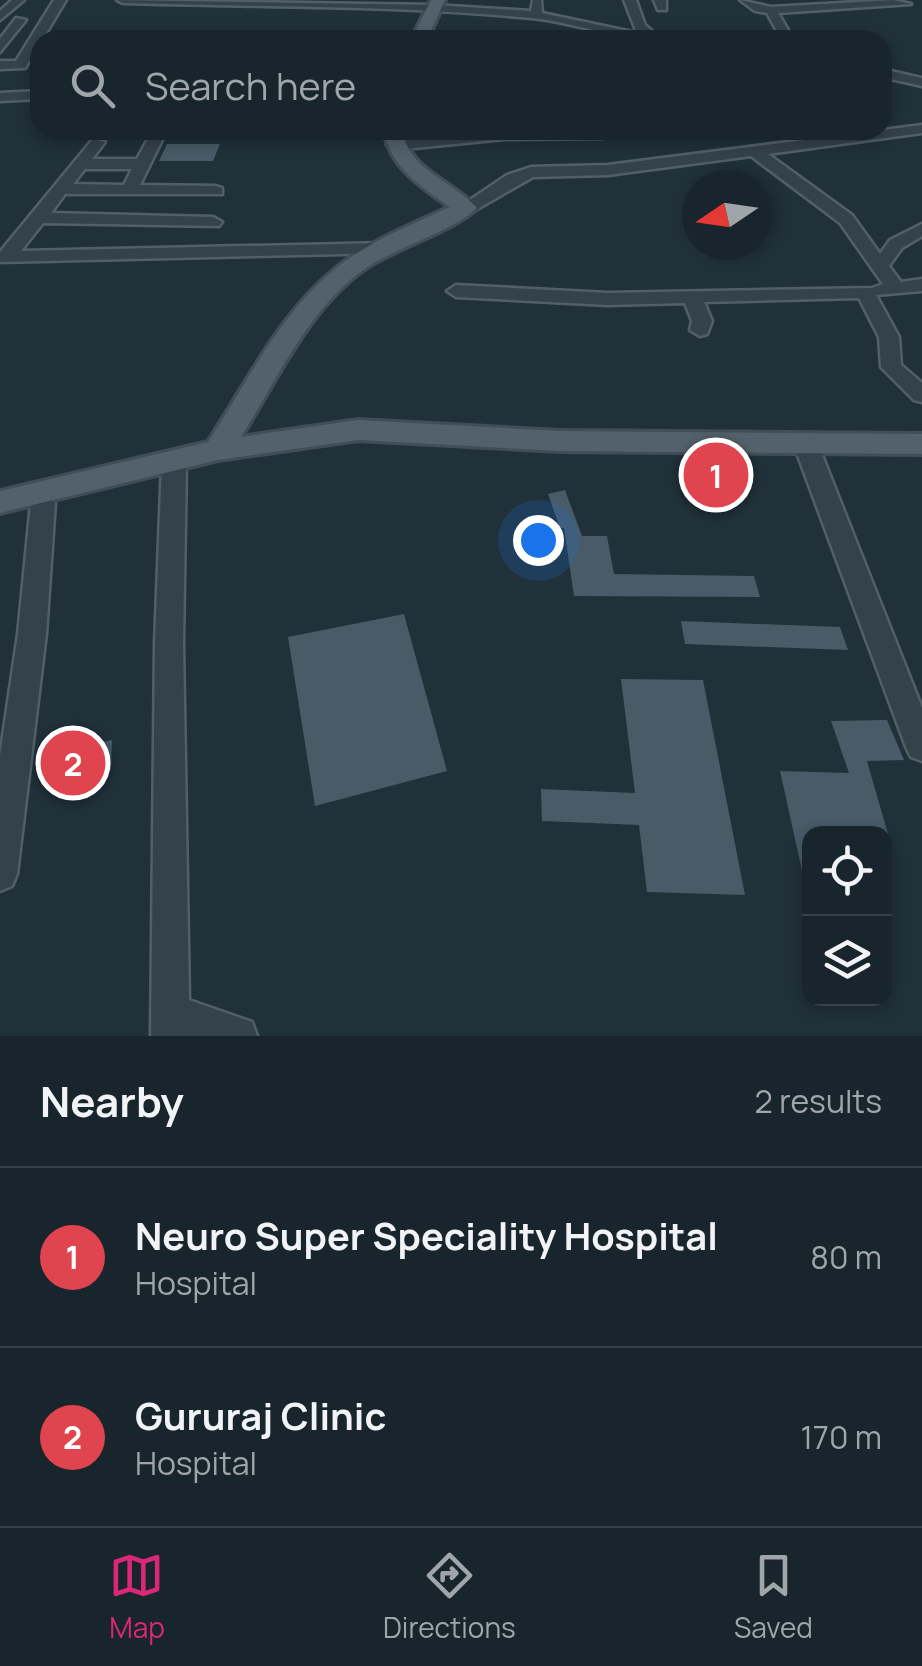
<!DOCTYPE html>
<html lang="en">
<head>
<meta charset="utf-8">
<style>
	:root { --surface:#18252c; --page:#253138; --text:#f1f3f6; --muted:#9fa5a9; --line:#364248; --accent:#db2777 }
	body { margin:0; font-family:Manrope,sans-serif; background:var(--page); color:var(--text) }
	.controls { position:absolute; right:30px; bottom:30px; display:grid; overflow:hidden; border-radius:20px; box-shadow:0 5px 15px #0003 }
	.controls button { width:90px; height:90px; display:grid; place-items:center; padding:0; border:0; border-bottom:2px solid var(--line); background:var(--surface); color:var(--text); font:50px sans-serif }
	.compass { position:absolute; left:682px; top:170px; width:90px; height:90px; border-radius:50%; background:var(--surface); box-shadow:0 5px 15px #0003; rotate:257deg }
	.you { position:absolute; left:538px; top:540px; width:35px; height:35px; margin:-25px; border:8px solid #fff; border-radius:50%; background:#1a73e8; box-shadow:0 0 0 15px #1a73e833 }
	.badge { display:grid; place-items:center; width:65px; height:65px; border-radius:50%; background:var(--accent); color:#fff; font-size:32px; font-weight:700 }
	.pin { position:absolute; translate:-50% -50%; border:5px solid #fff; box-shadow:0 2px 10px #0006 }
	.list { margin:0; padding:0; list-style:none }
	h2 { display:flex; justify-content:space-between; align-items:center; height:130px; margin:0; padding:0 40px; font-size:42px }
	h2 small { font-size:32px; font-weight:400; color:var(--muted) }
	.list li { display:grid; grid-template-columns:65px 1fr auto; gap:30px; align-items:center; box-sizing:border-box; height:180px; padding:0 40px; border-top:2px solid var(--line) }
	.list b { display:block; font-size:38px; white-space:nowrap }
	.list p { margin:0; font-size:32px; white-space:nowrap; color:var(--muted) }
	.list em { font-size:32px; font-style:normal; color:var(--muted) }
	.icon { flex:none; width:55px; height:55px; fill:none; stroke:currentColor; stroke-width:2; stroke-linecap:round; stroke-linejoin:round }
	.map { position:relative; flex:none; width:922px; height:1036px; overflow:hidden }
	.search { position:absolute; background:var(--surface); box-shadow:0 5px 15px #0003; left:30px; right:30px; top:30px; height:110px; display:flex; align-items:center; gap:25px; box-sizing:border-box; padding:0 35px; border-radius:30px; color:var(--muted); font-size:38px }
	.sheet { height:490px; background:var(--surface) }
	nav { display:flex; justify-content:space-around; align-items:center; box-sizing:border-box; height:140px; border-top:2px solid var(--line); background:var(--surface); font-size:28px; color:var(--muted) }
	nav a { display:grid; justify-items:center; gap:5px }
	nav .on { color:var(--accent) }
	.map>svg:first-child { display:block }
</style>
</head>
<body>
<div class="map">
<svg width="922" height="1036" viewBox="0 0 922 1036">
	<rect width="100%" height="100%" fill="#20313a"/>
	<path fill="#485b66" d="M167,144H220L213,161H159Z
		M724,459L732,484L707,485L699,460Z
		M565,490L582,536H607L614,574L754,576L760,597L574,596L564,528H560L548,494Z
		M404,614L447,771L315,806L288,637Z
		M681,621L840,627L848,650L685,644Z
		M621,679L703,680L745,895L647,892L639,825L542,821L541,789L635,793Z
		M887,720L904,760L867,761L888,834H810V874L803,875L780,771L849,773L831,721Z
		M112,740L111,770L45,784L47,753Z"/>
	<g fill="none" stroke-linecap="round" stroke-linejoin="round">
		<defs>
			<path id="minor" d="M12,0H24L0,20V11Z
				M54,0H66L25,68L0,69V61H16Z
				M117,0L435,5L531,11L533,0H541L542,13L637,33L624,0H636L645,25L652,31L649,35L660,40C616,40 575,22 531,18C396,5 259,7 123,3Z
				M654,0H666V10H658Z
				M740,0L771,7L893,0L911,4L778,13L794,40H782L767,13L755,11Z
				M16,18L26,20L0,52V39Z
				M40,68V78L34,77L33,72Z
				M882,69L922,78V86L882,77Z
				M40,91V99L0,101V93Z
				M922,125V133L768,154L852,215L880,254L890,240L922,224V236L902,248L889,266L901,282L922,279V291L876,295L899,337L901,365L922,383V402L914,400L881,367L879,337L859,298L704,302L712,321L707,334L700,336L690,330L692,321L685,303L608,305L456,297L447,291L456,285L608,293L872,288L883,284L840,223L751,156L608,175L533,177L472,212L458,208L507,175L531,167L608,165Z
				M153,130H167L140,185L216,186L222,188V194H65L51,213L213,217L222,222L219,226L43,223L21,251L386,243L395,248L386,253L0,262V252L93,139L105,142L92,159H137ZM85,169H132L124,185L73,184Z
				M495,130L510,131L617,130L603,138L504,139L395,150L387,145L395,140Z
				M806,437L818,445L922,708V761L911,757L906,747L794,445Z
				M174,454L186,462L183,643L189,1000L252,1022L257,1036H151L155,643L162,462Z
				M43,494L55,503L46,634L17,874L12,886L0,891V756L18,634L31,503Z"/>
			<path id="major" d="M431,0H445L427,40H411Z
				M384,130H402C410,172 452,180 477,208C458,228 397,248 369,266C310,305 278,378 241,437L358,420L560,431L922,434V454L560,451L358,440L218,460L0,513V491L208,442C246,384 280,313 335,269C369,241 411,225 450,207C422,188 389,166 384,130Z"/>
		</defs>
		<use href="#minor" stroke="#516068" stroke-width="5"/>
		<use href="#major" stroke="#404e57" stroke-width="6"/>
		<use href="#minor" fill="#34424a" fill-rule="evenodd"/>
		<use href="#major" fill="#52616b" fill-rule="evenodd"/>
	</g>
</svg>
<div class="controls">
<button><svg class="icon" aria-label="locate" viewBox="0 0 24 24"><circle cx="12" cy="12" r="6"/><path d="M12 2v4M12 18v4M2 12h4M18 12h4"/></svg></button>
<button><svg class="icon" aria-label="layers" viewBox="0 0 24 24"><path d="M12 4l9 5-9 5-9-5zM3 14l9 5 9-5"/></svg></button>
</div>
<svg class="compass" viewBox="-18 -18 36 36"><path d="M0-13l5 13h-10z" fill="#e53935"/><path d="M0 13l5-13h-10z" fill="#9fa5a9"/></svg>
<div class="you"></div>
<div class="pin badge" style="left:716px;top:475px;background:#e0444e">1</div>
<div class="pin badge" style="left:73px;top:763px;background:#e0444e">2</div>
<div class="search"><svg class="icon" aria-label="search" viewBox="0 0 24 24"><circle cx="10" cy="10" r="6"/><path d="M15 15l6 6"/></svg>Search here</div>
</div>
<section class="sheet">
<h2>Nearby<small>2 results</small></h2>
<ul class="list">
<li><span class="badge" style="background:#e0444e">1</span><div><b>Neuro Super Speciality Hospital</b><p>Hospital</p></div><em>80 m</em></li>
<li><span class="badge" style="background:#e0444e">2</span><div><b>Gururaj Clinic</b><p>Hospital</p></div><em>170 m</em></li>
</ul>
</section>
<nav>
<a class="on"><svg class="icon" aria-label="map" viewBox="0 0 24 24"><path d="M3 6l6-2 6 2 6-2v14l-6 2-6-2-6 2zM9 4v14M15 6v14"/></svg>Map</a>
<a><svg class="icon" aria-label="directions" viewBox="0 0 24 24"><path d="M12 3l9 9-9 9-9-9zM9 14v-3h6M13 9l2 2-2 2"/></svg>Directions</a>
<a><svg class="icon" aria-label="saved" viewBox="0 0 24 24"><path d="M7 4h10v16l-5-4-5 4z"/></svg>Saved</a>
</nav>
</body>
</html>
